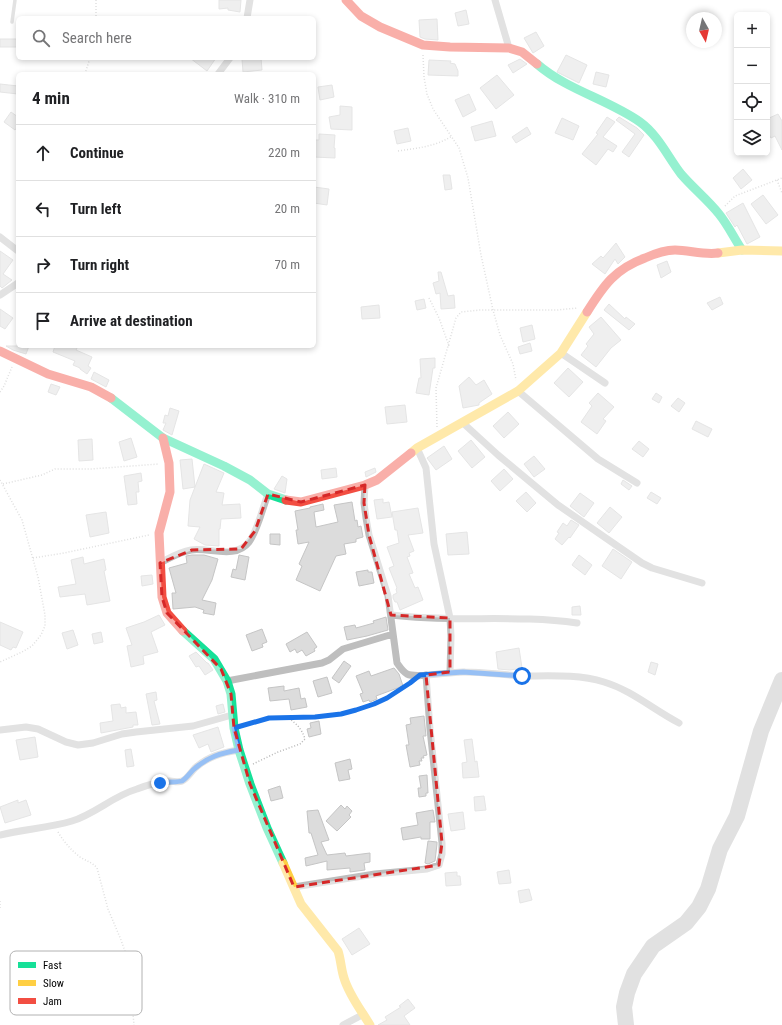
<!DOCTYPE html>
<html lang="en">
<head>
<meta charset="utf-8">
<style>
	:root { --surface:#fff; --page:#f6f6f6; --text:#202124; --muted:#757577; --line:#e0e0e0 }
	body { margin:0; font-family:"Roboto Condensed",sans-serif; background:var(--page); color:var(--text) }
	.controls { position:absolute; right:12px; top:12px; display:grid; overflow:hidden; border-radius:6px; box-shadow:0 2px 6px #0003 }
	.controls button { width:36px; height:36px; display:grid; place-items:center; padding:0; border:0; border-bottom:1px solid var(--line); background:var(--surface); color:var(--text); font:20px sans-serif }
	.compass { position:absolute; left:686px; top:12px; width:36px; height:36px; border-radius:50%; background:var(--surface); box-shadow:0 2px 6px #0003; rotate:172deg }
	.stop { position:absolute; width:12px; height:12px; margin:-9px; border:3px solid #1a73e8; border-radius:50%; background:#fff }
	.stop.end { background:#1a73e8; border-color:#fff; box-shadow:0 1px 4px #0008 }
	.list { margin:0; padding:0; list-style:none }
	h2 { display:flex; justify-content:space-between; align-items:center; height:52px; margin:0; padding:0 16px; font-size:17px }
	h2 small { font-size:13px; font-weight:400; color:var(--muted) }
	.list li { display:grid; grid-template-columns:26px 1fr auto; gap:12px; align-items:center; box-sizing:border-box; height:56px; padding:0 16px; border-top:1px solid var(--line) }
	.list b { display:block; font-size:15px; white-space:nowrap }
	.list em { font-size:13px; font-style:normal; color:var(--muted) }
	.icon { flex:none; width:22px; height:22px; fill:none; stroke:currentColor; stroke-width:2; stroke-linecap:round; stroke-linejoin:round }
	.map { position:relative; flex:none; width:782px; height:1025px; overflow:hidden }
	.search { position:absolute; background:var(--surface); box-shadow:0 2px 6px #0003; left:16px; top:16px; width:300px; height:44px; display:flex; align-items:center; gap:10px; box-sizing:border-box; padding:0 14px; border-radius:6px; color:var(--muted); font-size:15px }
	.panel { position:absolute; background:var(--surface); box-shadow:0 2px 6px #0003; left:16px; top:72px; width:300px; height:276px; border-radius:6px }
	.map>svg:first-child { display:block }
</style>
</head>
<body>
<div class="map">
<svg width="782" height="1025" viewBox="0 0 782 1025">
	<rect width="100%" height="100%" fill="#fff"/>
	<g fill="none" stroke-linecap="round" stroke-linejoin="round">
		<path stroke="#bcbcbc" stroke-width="16" d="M626,1025L624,1007L627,993L634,974L653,946L686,923L699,907L708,889L720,849L737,816L761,731L782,680"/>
	</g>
	<path fill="#dcdcdc" stroke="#c5c5c5" d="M219,0H241L240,12L228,10V8L219,9Z
		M466,10L469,24L458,26L455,13Z
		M437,19L438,40L425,39L420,37L419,20Z
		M536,32L544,46L533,53L524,38Z
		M0,39H18V47H0Z
		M566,55L587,65L579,83L557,72Z
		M190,58H216L207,71Z
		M261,58L262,70L243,72L242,59Z
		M520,59L527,64L513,73L508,65Z
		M429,60L451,61L450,63L455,64L458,71V76L428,75Z
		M596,72L609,75L606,87L593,84Z
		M497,75L514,95L496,109L480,88Z
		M0,84L18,86V94L0,92Z
		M332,85L334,97L320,100L318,87Z
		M469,94L476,110L463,117L455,100Z
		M340,106L352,107V130L331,129L329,117L340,115Z
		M11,112L18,117V126L15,130L4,122Z
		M778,114L782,121V150L775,136L771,138L767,131V119Z
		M607,117L615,122L603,137L617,146L613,152L608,149L596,165L582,154L598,134L596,133Z
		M619,117L637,128L644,135L629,157L622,152L635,134L616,120Z
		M562,118L579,126L573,140L555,133Z
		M492,121L496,136L475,141L471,127Z
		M527,127L531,134L516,143L512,137Z
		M408,128L411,141L397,144L394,131Z
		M319,134L335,135L334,148H335V158L314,157V140H319Z
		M743,169L752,180L741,189L733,178Z
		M443,175H450L452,189L445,190Z
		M314,187L329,189L327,205L314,203Z
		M763,195L778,215L766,224L751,204Z
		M743,203L760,237L747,244L737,225L735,227L726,213Z
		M616,243L625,257L618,264L615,259L605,274L592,264L601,256L603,258Z
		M0,251L13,260L3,274L12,280L2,288L0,286Z
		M667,261L671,272L661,278L657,265Z
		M438,272H441L448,296L454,295L455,308L441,309L440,293L436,294L433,283L439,281Z
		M720,297L723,304L712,310L707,303Z
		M424,299L426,308L417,310L415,301Z
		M609,304L625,319L626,317L635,324L629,330L604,310Z
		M379,305L380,318L362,319L361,307Z
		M0,309L13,318L5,329L0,326Z
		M601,317L621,340L611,348L596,367L581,355L588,346L586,344L594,334L589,327Z
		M532,325L535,339L523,342L520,328Z
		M530,343L532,351L520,354L518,347Z
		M6,346H29L26,354L13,350Z
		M55,346H78L76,350L92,357L88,366L91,368L87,374L80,369V368L73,365L75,361L53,352Z
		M435,358V368H433L429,395L416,393L419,378H421L420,359Z
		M568,368L583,382L569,397L554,383Z
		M94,372L109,380L106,387L91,379Z
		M469,377L476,385L484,380L492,394L479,403V405L463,408L459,386Z
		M51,384L60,387L56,395L48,392Z
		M598,393L614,407L603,419L606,421L597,434L581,422L592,406L589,403Z
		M656,393L662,397L659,403L652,399Z
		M678,398L685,403L679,412L671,406Z
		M405,405L407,422L387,424L385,407Z
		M170,408L179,411L172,435L163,430L166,423H163L165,415L168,416Z
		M508,412L519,424L504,438L493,426Z
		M696,421L712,429L708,437L692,429Z
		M131,438L137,457L124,461L119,442Z
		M92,439L93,460L79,461L78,440Z
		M471,440L485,457L472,468L458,451Z
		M639,441L649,449L643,457L632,449Z
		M444,446L452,459L436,470L427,458Z
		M534,456L545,469L534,477L524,464Z
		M192,459L195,487L204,464L224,473L216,492L224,493L222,505L240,504L241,518L221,519L220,529H219V546L205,545L194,539L200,527L188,526L190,500L195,487L183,489L180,460Z
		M336,468L337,477L322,479L321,470Z
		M375,468L376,472L366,477L365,472Z
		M504,469L513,479L500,491L491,481Z
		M141,473L142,481L138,482L139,492H136L137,504L128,505L124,476Z
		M282,476L287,479L285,493L274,489Z
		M623,480L632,486L629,490L621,484Z
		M526,492L536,503L527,512L516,501Z
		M651,492L661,498L657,504L647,498Z
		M580,493L594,503L584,517L570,506Z
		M383,499V503L389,502L392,517L377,519L374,500Z
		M352,502L355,521L357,520L358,527L361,526L363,537L356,539V542L344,544L346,554L336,556L320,591L296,580L302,566L299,564L309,542L298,544L296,530H298L295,511L310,508V507L323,504L324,510L314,512L316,527L338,522L334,505Z
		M610,507L622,517L609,533L597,523Z
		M418,508L423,533L408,535L414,551L409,553L410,556L407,557L413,573L409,574L415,588L418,587L423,600L400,610L397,602H395L393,598V595L397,593L396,589L397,588L389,568L394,566L387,547L399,543L397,530H395L392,512Z
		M106,512L109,533L90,537L86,515Z
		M571,520L579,525L570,538L569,537L562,545L555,539L559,533L557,532L563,523L567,526Z
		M467,532L469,554L448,555L446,534Z
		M270,534H280V545L270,544Z
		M613,549L632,562L621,579L602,566Z
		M192,555H204L218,559L212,580L202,600L216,603L214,615L203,613L204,610L195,607L173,609L172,593H176L169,568L187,563L186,556Z
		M239,555L249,557L245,580L231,577L233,569L236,570Z
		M579,555L592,565L585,575L572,565Z
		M83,557L84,564L104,559L106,570L104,571L110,601L87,605L85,594L60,597L58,587L76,584L71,560Z
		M368,570V572H372L374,583L359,586L356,572Z
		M152,575L153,584L142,586L141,576Z
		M580,606L581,615H572V607Z
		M159,615L165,625L151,632L158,652L143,656L144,664L131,667L127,646L132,645L126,628L144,622Z
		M386,617L388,630L367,636L347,640L344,627L355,625L356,628L374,623L373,621Z
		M0,622L23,632L16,648L13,647L11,650L0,645Z
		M262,629L267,642L262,644L263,647L252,651L246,635Z
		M73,630L78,645L67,649L62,633Z
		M101,632L103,642L94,644L92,634Z
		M307,632L317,647L314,649L315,651L306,656L302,650L297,653L295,649L290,652L286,644Z
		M519,648L522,668L510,670L498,669L496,652Z
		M196,652L207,663H208L213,670L205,675L199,666L196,667L189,656Z
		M344,661L351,666L339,683L332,678Z
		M651,662L658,664L655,675L648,672Z
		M394,668L399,674L403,686L376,696L377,699L370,702L369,700L363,702L360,694L363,693L356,676L369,671L371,676Z
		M327,677L332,693L318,697L313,681Z
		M284,686V691L299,688L301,699L305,698L307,707L291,710L289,699L270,701L268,688Z
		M156,692L157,700L154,701L160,724L152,725L146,694Z
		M120,704L121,708L126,707V713L136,712L138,725H133V727L101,733L100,723L113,721L111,705Z
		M223,704L225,712L218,714L216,706Z
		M424,716L426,736H423L427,755L423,756L424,758H421L422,761H419L420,765L410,767L406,745H409L406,725L411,724L410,718Z
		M319,721L321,734L309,737L307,729L311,728L310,723Z
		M218,727L224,747L211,752L208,744L199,748L193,735Z
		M35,737L38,757L20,760L16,740Z
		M472,739L475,762L477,761L479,777L463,778L462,763L467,762L464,740Z
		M131,749L134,766L127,767L125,750Z
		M350,759L352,769L348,770L350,779L339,781L335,763Z
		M427,775L428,793H426V796L419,797L418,788H421L419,776Z
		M280,786L283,798L271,801L268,790Z
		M484,796L486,810L475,811L474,797Z
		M18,800V803L26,800L31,815L5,823L0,807Z
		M341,805L345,809L347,806L352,811L349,815L351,817L337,831L326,821Z
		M318,810L329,840L321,842L327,855L345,853L346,856L370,853V862L364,863L365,870L350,872V868L327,870V861L306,866L305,858L318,855L311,833H309L307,811Z
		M433,810L435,822H430V839H421V837L403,840L401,828L418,825L416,813Z
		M463,812L465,829L451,831L448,814Z
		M428,841L437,842V844L435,861L428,864L425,863Z
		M509,870L511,883L499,884L497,872Z
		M457,872V876H460L461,885L446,886L445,873Z
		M529,889L532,900L520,903L518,891Z
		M359,928L370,944L352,955L342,939Z
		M408,999L415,1008L404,1016L410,1025H378L387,1020L385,1017L401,1007L399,1006Z"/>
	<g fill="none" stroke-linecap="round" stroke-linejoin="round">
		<path stroke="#b8b8b8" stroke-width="1.5" stroke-dasharray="1 2" stroke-linecap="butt" d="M96,0V18
			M423,55L424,77L427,94L433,109L459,148L468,178L481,255L493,310L500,335L513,364L516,380
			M85,74L90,58
			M398,151C417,148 435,147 452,136
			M777,180L782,193
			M725,206L735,196L782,178
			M429,298L439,318L449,346
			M0,392L4,386L12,367
			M437,427L436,388L456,318L461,312L480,310H557L578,308
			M0,480L22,520L38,577L45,615V626L41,635L32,646L22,652L0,662
			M3,484L42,475L55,469H91L159,464
			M33,558L64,553L149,535
			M243,726L269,718L315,717L341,714L374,704L410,683
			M253,764L278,752L300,744L305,739C302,729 296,723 288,718
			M58,832C64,842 71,850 80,857C86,861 92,862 97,868L108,909L121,940L126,954L130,981L134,1025
			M0,901V910"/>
		<path stroke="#bebebe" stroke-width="3.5" d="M12,22L15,0"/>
		<path stroke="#bebebe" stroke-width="7" d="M495,0L509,48
			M247,18L250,0
			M218,74L230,58
			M0,237L18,251
			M0,295L18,283
			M561,353L605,383
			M518,391L598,459L637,483
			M463,423L498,455L558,505L642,563L652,568L702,583
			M417,448L426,468L434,544L450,618L451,636L450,672
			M365,485L364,503L366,518L369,535L388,596L397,663C400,667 402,671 407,674C417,679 452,671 465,672C484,672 503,675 523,676C549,676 578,674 604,682C631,690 654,710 679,723
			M160,563C170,558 179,552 191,550C209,547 235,560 249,542C257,532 263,507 268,494
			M391,615C453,623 516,614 577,623
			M227,681L322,663L329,660L343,649L393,634
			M0,730L26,727L38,729L66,742L78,745L93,743L122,734L136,732L193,726L232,715
			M0,835C24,829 49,828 72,821C95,814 113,796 137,789C147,785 159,782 170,781C174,781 178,783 182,781C187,779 191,772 195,768C209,756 221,753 239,750
			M294,887L375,874L427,869L439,865L442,854V843L430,729L426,675
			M343,1025L364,1014"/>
		<path stroke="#16e098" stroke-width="9" d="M537,64C567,90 607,99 640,122C658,135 668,157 681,174C693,188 708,200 719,214C728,225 734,238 742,250
			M111,398L163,438L224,466L250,480L268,494L286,500
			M183,631L214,659L227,681L231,694L234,728L239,750L250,784L267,828L283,863"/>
		<path stroke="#ffcf43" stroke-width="9" d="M718,253L742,250L782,251
			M411,453L417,448L518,391L561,353L587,312
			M283,863L301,904L338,951C341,960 341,969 344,978C349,995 361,1010 370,1025"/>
		<path stroke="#f24e42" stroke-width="9" d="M346,0L361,16L380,27L423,45L450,47L509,48L522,52L537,64
			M587,312C604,285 615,269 645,258C654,254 664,250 675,250C689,250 703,255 718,253
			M0,351L48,374L91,387L111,398
			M163,438L169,463L170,492L159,533L162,597L167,613L183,631
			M286,500L301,502L365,485L377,480L411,453"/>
	</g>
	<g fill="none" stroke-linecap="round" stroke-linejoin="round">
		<path stroke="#1a73e8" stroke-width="5" d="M160,783C165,782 179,782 182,781C186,779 190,773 193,770C207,757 221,753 239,750L234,728L269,718L315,717L341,714L356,710L374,704L387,698L410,683L420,675L463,672L522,676"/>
	</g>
	<path d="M0 0H782V1025H0ZM365,485L364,503L369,535L391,615L450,618V672L426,675L442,843L439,865L294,887L250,784L234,728L231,694L221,669L167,613L162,597L160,563L192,550L241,549L255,531L268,494L301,502Z" fill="#fff" fill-opacity=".55" fill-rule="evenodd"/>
	<path fill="none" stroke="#d62828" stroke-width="3" stroke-dasharray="8 5" stroke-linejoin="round" d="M365,485L364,503L369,535L391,615L450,618V672L426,675L442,843L439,865L294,887L250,784L234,728L231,694L221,669L167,613L162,597L160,563L192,550L241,549L255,531L268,494L301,502Z"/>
	<rect x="10" y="951" width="132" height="64" rx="6" fill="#fff" stroke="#b2b2b2" stroke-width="1"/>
	<rect x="18" y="962" width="18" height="6" fill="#16e098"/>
	<rect x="18" y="980" width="18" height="6" fill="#ffcf43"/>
	<rect x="18" y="998" width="18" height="6" fill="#f24e42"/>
	<g font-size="11" fill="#000">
		<text x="43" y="969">Fast</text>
		<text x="43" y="987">Slow</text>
		<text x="43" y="1005">Jam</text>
	</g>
</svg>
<div class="controls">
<button>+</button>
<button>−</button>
<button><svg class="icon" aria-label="locate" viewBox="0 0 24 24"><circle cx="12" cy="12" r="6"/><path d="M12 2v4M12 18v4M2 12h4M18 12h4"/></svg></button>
<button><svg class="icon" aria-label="layers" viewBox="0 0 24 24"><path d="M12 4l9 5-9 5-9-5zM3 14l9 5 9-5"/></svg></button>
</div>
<svg class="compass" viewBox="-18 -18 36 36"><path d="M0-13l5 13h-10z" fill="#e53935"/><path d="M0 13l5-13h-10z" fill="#757577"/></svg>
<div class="stop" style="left:522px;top:676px"></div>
<div class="stop end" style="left:160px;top:783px"></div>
<div class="search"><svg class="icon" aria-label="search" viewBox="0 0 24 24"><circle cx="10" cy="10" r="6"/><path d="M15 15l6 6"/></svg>Search here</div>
<section class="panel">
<h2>4 min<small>Walk · 310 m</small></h2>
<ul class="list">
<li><svg class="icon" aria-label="ahead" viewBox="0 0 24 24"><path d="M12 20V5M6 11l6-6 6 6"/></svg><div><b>Continue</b></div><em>220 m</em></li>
<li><svg class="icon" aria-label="left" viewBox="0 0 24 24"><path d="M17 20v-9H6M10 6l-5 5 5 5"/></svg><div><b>Turn left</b></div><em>20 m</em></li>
<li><svg class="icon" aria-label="right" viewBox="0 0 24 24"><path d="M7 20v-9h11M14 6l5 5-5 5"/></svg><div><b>Turn right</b></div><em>70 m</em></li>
<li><svg class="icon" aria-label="arrive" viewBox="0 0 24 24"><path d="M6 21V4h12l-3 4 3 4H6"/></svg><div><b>Arrive at destination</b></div></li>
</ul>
</section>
</div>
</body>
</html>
